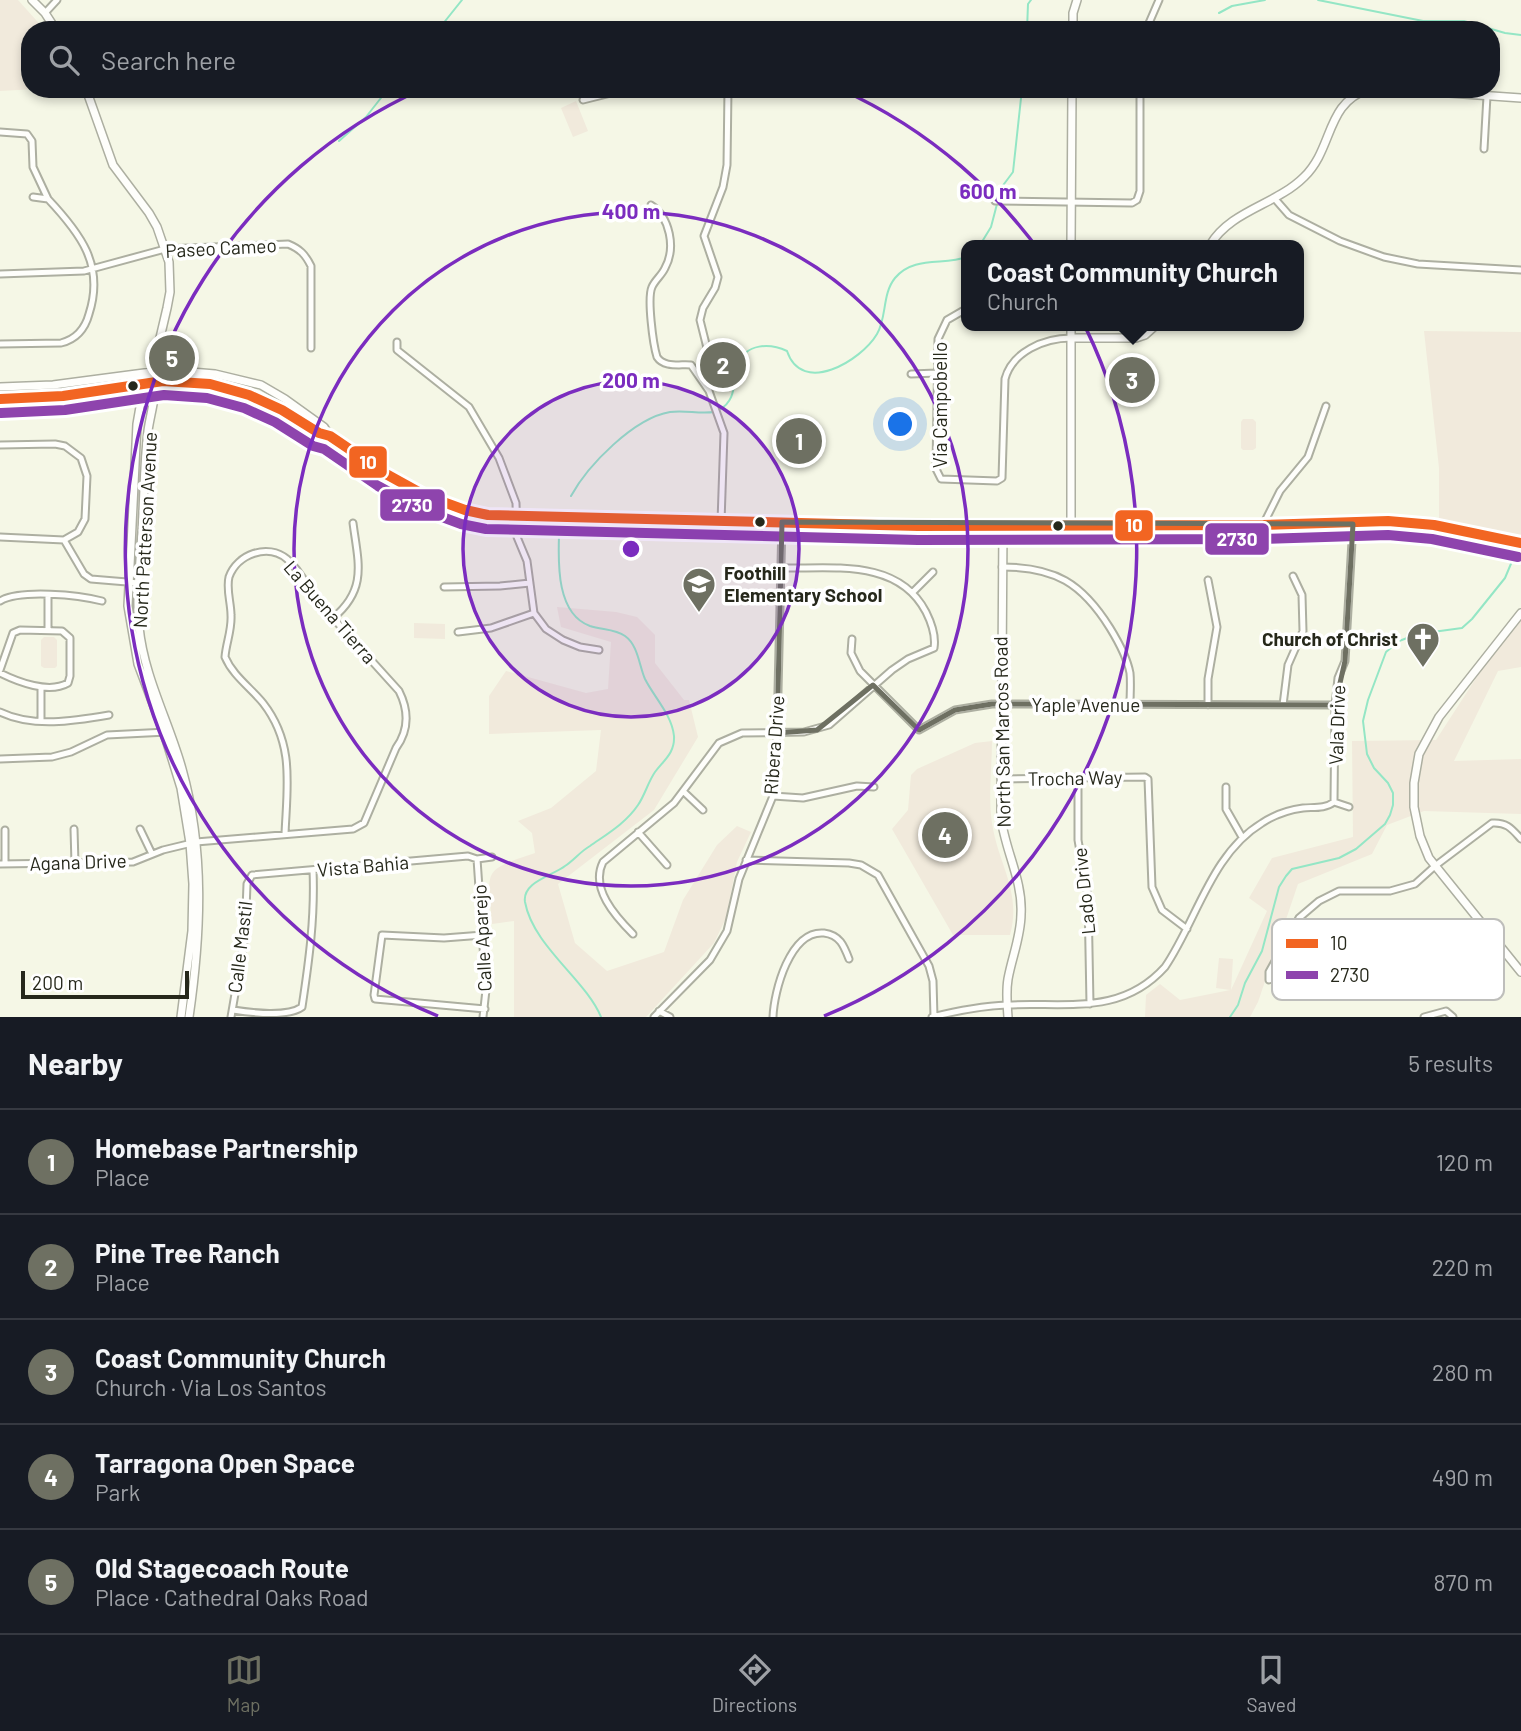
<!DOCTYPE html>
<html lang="en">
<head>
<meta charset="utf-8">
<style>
	:root { --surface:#171b24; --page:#20242c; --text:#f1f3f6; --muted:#9ea1a6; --line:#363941; --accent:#6e7062 }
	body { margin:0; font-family:Barlow,sans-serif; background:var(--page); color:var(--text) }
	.scale { position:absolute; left:21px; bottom:18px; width:168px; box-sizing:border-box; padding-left:7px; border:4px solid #26281b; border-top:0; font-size:19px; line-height:24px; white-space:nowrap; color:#26281b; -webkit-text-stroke:5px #fff; paint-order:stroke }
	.you { position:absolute; left:901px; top:425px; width:24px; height:24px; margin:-18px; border:5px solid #fff; border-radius:50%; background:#1a73e8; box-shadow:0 0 0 10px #1a73e833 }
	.badge { display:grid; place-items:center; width:46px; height:46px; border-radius:50%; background:var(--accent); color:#fff; font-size:23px; font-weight:700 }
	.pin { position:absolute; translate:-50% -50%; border:4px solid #fff; box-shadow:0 2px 7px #0006 }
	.popup { position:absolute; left:961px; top:240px; width:343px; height:91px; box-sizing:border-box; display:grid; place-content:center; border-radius:14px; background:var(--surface); filter:drop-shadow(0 2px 5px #0005); font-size:23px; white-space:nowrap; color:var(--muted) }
	.popup b { font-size:26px; color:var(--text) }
	.popup::after { content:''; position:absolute; left:50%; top:100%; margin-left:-14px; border:14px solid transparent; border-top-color:var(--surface) }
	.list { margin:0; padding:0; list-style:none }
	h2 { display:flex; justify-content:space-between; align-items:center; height:91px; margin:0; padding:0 28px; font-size:30px }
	h2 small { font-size:23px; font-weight:400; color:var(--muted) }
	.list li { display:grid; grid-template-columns:46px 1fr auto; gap:21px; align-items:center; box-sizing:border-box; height:105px; padding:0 28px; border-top:2px solid var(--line) }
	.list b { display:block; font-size:26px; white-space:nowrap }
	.list p { margin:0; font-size:23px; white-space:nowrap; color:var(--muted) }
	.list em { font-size:23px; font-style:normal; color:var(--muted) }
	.icon { flex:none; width:38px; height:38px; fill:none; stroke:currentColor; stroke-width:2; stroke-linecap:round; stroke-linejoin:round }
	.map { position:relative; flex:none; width:1521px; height:1017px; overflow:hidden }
	.search { position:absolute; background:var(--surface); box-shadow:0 4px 10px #0003; left:21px; right:21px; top:21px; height:77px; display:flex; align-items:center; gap:18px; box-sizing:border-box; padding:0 24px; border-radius:28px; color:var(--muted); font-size:26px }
	.sheet { height:616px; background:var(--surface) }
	nav { display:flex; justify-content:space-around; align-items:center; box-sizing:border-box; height:98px; border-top:2px solid var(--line); background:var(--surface); font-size:19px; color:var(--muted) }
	nav a { display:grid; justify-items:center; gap:4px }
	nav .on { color:var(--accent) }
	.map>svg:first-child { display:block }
</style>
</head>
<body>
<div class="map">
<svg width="1521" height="1017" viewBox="0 0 1521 1017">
	<rect width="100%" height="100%" fill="#f5f7e6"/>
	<path fill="#f1eadc" d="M0,0H18L45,30H30V89H36L0,91Z
		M576,101L588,131L573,137L561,108Z
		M1424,331L1521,332V540L1439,522V468Z
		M144,395L140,447L142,461L137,564L133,574L141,417Z
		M1243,419H1253L1256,422V448L1253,450H1243L1241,448V422Z
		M557,607L616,612L637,617L655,635V663L684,700H689L698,737L654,810L558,884L575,943L607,971L664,952L683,900L717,845L737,826L751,832L737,862L726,918L714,943L646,1017H514V921L492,924C488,869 481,871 535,853L532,833L518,821L551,808L596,771L601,730L489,734V696L506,671L586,693L608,689L611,642L561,627Z
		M1521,620V667L1498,671L1454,761L1521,759V814L1424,811L1387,825L1372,854L1298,884L1258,1002L1250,1017H1145L1146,995L1160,984L1180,1000L1230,990L1216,988L1219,958L1233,959L1231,990L1267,911L1249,898L1272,858L1353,837L1352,741L1436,740L1504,635Z
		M414,623L445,624V639L414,638Z
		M44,637H54L57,640V666L55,668H44L41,666V640Z
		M992,741C992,767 988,797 992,823C998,864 1022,892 1010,935H953L892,829L908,810L911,775L917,769L975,743Z"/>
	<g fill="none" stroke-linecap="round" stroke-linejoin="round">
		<path stroke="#94e6c5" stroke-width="2" d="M1318,0L1423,21H1464L1505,33L1521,35
			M1219,13L1232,6L1265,0
			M438,30L462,0
			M1027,30L1028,4L1031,0
			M339,141L366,117L388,89
			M998,199L1001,188L1013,172L1022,89
			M980,245L991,227L997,204
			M719,410C738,399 732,382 738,364C746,343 770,343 787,351C802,396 861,361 877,334C887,317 882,294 895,278C914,255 945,266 966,257
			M571,496C588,465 634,418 670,412C685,410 699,414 714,412
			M559,536C558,565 557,614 590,626C602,630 615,629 625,636C638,645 639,665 645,679C654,697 672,715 674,736C675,753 664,760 655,772C648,782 645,795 638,805C626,823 607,834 590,846C581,851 574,860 565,866C552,876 522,882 525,902C533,946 586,980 601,1017
			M1230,1017L1238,1005L1245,983L1262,951L1279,887L1286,876L1292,869L1339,858L1356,849L1385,824L1390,815L1393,805V793L1388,783L1374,768L1367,754L1363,721L1368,700L1386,652L1399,641L1418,634L1462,628L1472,619L1505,578L1518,547"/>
		<defs>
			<path id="street" d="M45,13L57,0
				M1146,30L1159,0
				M583,100L627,89
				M0,132L27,134L32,141L33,167L48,199
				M1484,149L1487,96
				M1275,199L1289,215L1340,241L1384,257L1418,264L1521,270
				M995,201L1132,203L1137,200L1140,191V89
				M651,205C670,217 676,248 665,268C662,275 655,280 652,287C647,298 653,344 657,357C664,368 680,364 691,365L709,391
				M0,274L84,271L165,249L288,244C300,249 305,254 311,266V348
				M966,309L947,320L938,339L936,469L941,479L997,481L1002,478L1005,379C1012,352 1044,338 1071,338
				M397,342V350L469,407L499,458L516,503L517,537L527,561L534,613L546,629L563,640L580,647L599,650
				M0,344L61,343C77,339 85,329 89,314C105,265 80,233 48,199L33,197
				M911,374L937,373
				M0,445L55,444L65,446L81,458L87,476L85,519L78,532L64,540
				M721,522L724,433L709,391L710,360L700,320L703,308L715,288L718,277L704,236L723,187L727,165L728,89
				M1263,525L1280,491L1308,457L1326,406
				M0,537L64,540L84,574L91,579L139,583
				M1002,567C1055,567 1082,583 1110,628C1118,641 1127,657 1130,673C1131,683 1130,695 1130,705
				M1208,580L1217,627L1208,679V705
				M444,587L500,586L530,583
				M913,592L933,572
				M48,595V629
				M0,601C21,589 79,595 102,601
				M333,618C368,589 358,562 353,523
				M458,632L491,628L534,613
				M852,639L851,653L860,671L919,730L955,710L992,704L1335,705
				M0,670L13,633L20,630L62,631L70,638V676L68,683C49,694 18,682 0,673
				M41,687V721
				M1283,705L1288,665L1303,631L1302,595L1293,576
				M0,712C33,728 74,721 109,715
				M0,759L52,757L71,752L107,735L167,732
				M1078,778V840L1088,897L1090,1004
				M1001,779L1145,777L1148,779L1152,887L1162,910L1187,929
				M1226,787V809L1242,837
				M684,792L703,810
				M773,796L803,798L857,786L874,787
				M1334,802L1335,705L1338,678L1345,661L1353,524
				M74,829L75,864
				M140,829L152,854
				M638,832L667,865
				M477,859L486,990L483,1017
				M746,860L849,863L861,865L878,875L929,966L933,981L934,1017
				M0,864L133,862L163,850L196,842L353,829L364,823L396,748C409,730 409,711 399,691L333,618C312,602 306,575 287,559C268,543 237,554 229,577C226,589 231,603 231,615C232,630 226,643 225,657C233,676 251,688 263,703C295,744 287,786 285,834
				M5,864V830
				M1299,918L1338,958L1343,973
				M633,934C615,916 590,888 603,862L674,803L719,743L742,733L804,732L829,725L892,670L908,659L934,648C936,636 931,622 926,612C898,558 832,569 781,568
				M483,935L444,938L382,935L374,995L375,999L485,1009
				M1269,980V972L1299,918L1319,901L1339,891H1390L1415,884L1435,866L1492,823C1507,822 1512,829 1521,839
				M233,1010C252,1013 288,1017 302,1007C309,961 315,917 313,870
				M659,1011L670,1017
				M231,1017L245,936L247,884L252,875L468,856L477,859L492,857
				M654,1017L710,960L727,931L739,879L773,796L777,733L782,522
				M773,1017C774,991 790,930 824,933C840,935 844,946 849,959
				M932,1017C956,1011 981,1006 1007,1005C1066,1002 1121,1016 1165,967C1197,920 1211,854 1262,823C1274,815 1288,810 1303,808C1313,807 1325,809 1334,802L1349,807
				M1424,1017L1446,1011L1453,1017"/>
			<path id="secondary" d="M32,0L45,13L56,30
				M1073,30V13L1077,0
				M86,89L113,165L149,213L157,227L169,262L170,292L167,308L152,372L144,384L137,424L128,606L138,664L164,733L181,788L190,843L193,884L192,931L181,1017
				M1392,89L1521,98
				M1071,245L1072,89
				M1210,245C1231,210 1276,205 1304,177C1334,148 1325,103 1369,89
				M1071,338H1136L1145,335L1155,326
				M154,379C157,395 150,415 148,431C144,464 144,499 142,532C140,564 136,596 139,627C144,677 169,722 182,769C205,851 201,934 189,1017
				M0,387L53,385L167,370L215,374L261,385L285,399L324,427L329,435
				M0,399L63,396L163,381L193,382L210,384L249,395L282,410L319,433L330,436C380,471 426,506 488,515L918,526L1263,525L1388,521L1434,525L1521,543
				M1003,526L1001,818C1005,850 1023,881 1021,914C1021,936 1012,957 1008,979C1006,991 1007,1005 1008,1017
				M1071,527V326
				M1521,613L1439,717L1419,754L1414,783V807L1420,836L1429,858L1521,972"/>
		</defs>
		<use href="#street" stroke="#adafa1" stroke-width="9"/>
		<use href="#secondary" stroke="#adafa1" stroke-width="10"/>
		<use href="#street" stroke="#fefefb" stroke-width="5"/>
		<use href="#secondary" stroke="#fefefb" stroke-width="7"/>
		<defs>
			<path id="bus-1" d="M0,399L63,396L163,381L210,384L249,395L282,410L319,433L330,436L386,474L424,495L465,510L488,515L918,526L1263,525L1388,521L1434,525L1521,543"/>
			<path id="bus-2" d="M1,413L65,410L164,395L207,398L244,408L275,422L313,446L324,449L378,486L418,508L461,524L486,529L918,540L1263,539L1388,535L1432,539L1518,557"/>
		</defs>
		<use href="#bus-1" stroke="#fff" stroke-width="16"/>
		<use href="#bus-2" stroke="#fff" stroke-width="16"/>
		<use href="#bus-1" stroke="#f26522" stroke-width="10"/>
		<use href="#bus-2" stroke="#8e44ad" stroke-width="10"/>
	</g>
	<path fill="none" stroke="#6e7062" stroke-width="5" stroke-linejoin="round" d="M782,522L1353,524L1345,661L1335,705L992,704L955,710L919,730L873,685L817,730L777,733Z"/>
	<circle cx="631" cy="549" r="168" fill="#7b2cbf" fill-opacity=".12"/>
	<g fill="none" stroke="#7b2cbf" stroke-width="3.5">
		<circle cx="631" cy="549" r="168"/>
		<circle cx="631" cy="549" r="337"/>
		<path d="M438 1016A505 505 0 0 1 422 89M840 89A505 505 0 0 1 824 1016"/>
	</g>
	<defs>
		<symbol id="school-pin" viewBox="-11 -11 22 30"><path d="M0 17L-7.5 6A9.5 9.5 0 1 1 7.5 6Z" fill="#6e7062" stroke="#fff"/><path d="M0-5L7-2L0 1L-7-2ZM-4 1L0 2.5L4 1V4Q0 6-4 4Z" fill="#fff"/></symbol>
		<symbol id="church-pin" viewBox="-11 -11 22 30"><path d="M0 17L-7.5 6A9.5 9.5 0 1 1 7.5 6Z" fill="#6e7062" stroke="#fff"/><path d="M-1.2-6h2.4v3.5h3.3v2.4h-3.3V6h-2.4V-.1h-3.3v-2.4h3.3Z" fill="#fff"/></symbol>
	</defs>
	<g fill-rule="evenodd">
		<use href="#school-pin" x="680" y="565" width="38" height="52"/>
		<use href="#church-pin" x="1404" y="620" width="38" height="52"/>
	</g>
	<g fill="#26281b" stroke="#fff" stroke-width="2.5">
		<circle cx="133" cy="386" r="6"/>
		<circle cx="760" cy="522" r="6"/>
		<circle cx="1058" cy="526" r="6"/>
	</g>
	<g text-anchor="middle" stroke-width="7" stroke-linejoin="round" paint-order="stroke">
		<g font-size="19" fill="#26281b" stroke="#fff">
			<text transform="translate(221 248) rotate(-3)" y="7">Paseo Cameo</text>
			<text transform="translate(940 405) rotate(-90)" y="7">Via Campobello</text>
			<text transform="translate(145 530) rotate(-87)" y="7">North Patterson Avenue</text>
			<text transform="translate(330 612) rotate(49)" y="7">La Buena Tierra</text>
			<text x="1086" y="712">Yaple Avenue</text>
			<text transform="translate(1337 725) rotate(-88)" y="7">Vala Drive</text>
			<text transform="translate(1002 732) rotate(-91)" y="7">North San Marcos Road</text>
			<text transform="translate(774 745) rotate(-86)" y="7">Ribera Drive</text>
			<text transform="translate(1075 778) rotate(-1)" y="7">Trocha Way</text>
			<text transform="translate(78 862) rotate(-2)" y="7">Agana Drive</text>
			<text transform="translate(363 866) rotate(-5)" y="7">Vista Bahia</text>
			<text transform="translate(1084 891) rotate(-96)" y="7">Lado Drive</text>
			<text transform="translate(482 938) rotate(-93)" y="7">Calle Aparejo</text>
			<text transform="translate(240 947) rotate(-83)" y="7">Calle Mastil</text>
		</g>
		<g font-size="19" font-weight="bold" fill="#26281b" stroke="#fff" text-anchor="start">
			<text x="724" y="580">Foothill<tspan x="724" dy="22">Elementary School</tspan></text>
			<text x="1398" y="646" text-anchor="end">Church of Christ</text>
		</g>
	</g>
	<rect x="1272" y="919" width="232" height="81" rx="10" fill="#fff" stroke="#bebebb" stroke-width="2"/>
	<rect x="1286" y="939" width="32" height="9" fill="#f26522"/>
	<rect x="1286" y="971" width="32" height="8" fill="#8e44ad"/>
	<g font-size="19" fill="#26281b">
		<text x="1330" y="950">10</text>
		<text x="1330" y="982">2730</text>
	</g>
	<circle cx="631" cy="549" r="10" fill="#7b2cbf" stroke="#fff" stroke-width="3.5"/>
	<g font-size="21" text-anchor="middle" font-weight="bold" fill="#7b2cbf" stroke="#fff" stroke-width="7" stroke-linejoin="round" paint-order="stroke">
		<text x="988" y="199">600 m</text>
		<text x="631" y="219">400 m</text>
		<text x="631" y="388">200 m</text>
	</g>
	<g stroke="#fff" stroke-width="2.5">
		<rect x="348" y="445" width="40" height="34" rx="7" fill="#f26522"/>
		<rect x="379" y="488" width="67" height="34" rx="7" fill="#8e44ad"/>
		<rect x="1114" y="509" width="40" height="33" rx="7" fill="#f26522"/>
		<rect x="1204" y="522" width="66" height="34" rx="7" fill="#8e44ad"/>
	</g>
	<g font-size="19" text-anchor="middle" font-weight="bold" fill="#fff">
		<text x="368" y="469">10</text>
		<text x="412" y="512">2730</text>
		<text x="1134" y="532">10</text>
		<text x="1237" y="546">2730</text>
	</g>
</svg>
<div class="scale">200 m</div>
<div class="you"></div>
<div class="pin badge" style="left:799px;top:441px">1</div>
<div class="pin badge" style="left:723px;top:365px">2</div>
<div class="pin badge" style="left:1132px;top:380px">3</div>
<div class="popup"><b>Coast Community Church</b>Church</div>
<div class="pin badge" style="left:945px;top:835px">4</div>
<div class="pin badge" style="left:172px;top:358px">5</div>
<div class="search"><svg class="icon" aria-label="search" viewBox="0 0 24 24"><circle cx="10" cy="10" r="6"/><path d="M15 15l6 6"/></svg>Search here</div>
</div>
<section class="sheet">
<h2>Nearby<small>5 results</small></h2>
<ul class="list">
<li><span class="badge">1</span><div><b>Homebase Partnership</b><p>Place</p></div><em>120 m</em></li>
<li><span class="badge">2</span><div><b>Pine Tree Ranch</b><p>Place</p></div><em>220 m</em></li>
<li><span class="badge">3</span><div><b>Coast Community Church</b><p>Church · Via Los Santos</p></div><em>280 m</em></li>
<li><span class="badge">4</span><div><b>Tarragona Open Space</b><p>Park</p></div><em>490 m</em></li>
<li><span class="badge">5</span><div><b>Old Stagecoach Route</b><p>Place · Cathedral Oaks Road</p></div><em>870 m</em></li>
</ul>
</section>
<nav>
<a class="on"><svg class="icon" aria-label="map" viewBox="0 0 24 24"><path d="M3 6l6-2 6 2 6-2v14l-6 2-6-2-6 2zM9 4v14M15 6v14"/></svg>Map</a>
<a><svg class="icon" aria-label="directions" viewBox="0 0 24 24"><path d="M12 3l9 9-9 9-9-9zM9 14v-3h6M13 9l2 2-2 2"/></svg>Directions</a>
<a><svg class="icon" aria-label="saved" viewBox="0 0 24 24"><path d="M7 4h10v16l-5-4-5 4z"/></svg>Saved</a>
</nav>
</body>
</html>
